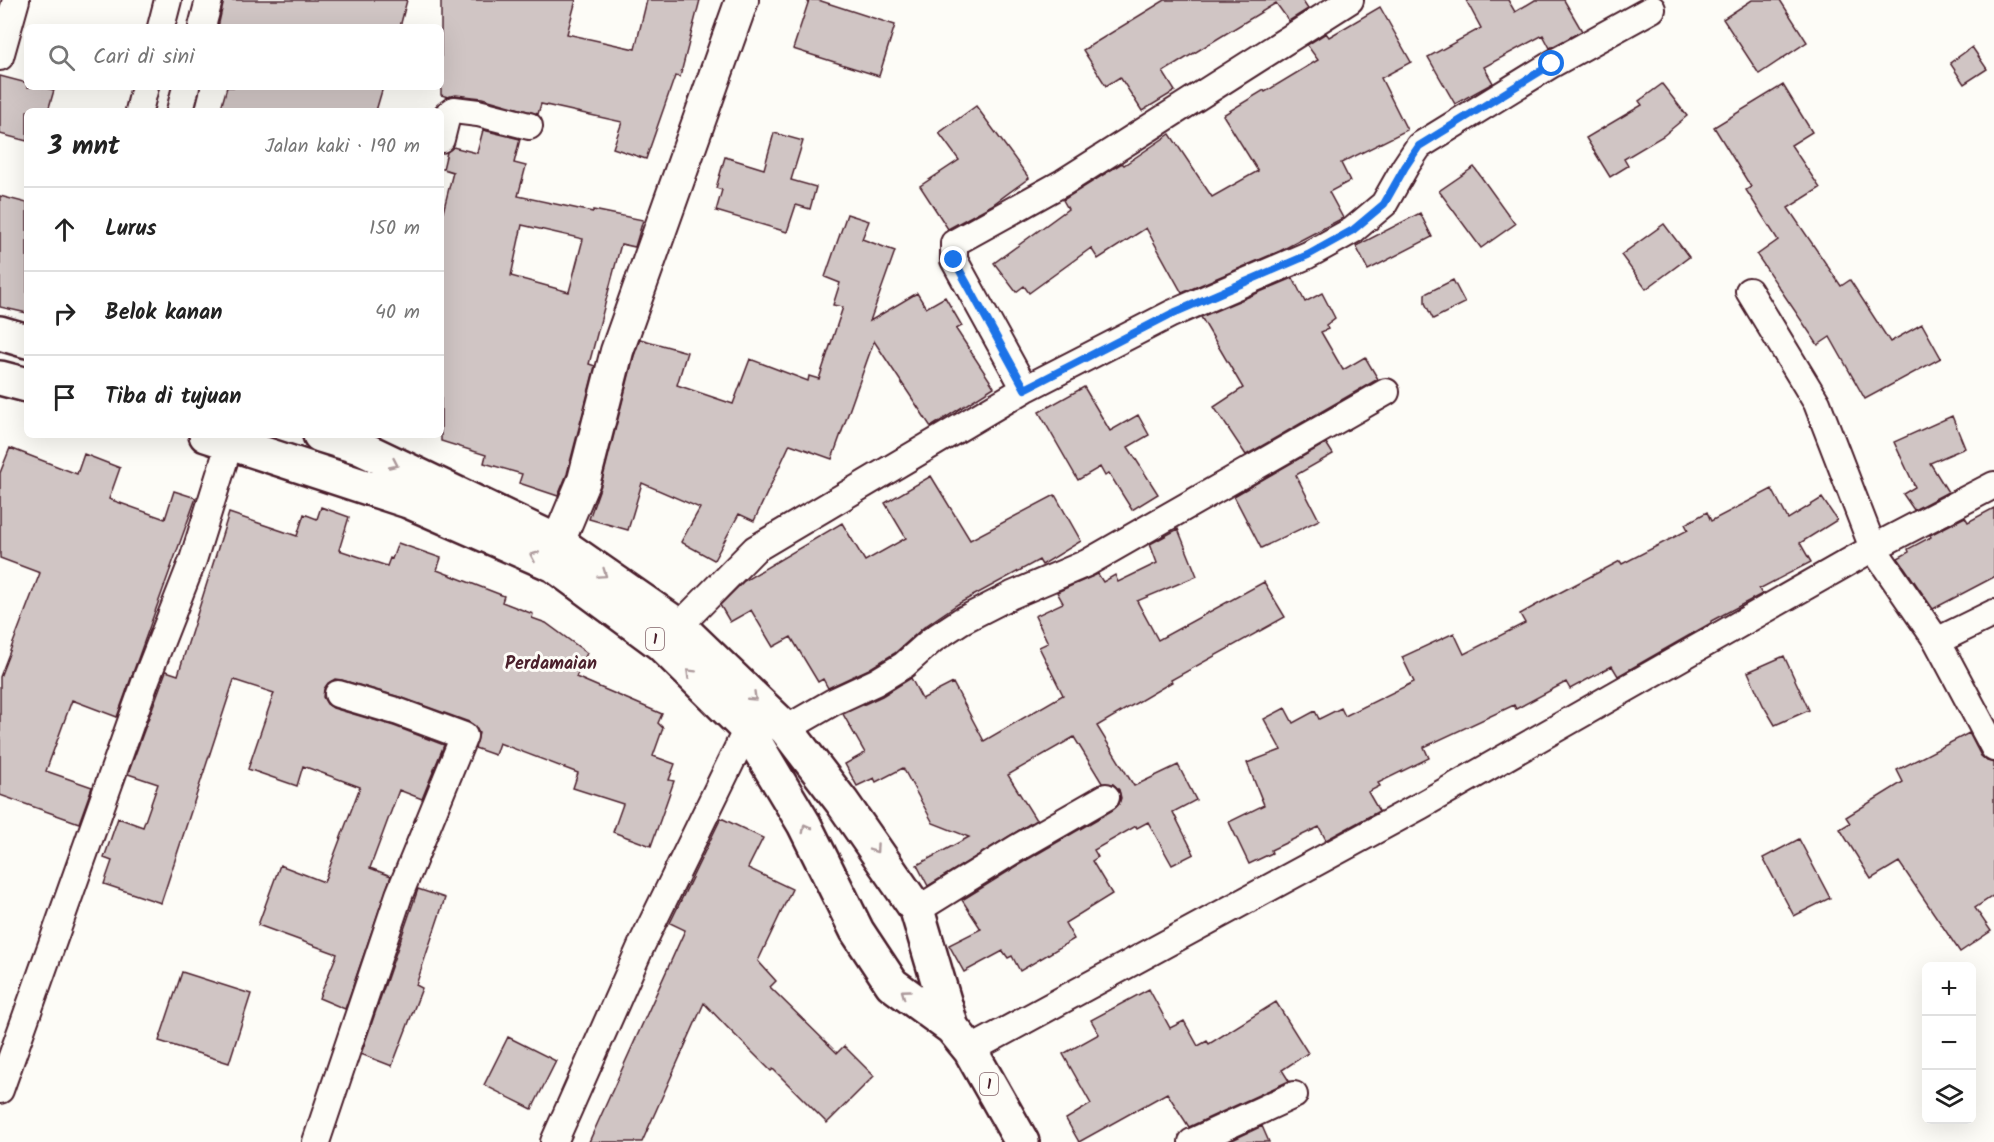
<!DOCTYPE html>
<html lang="id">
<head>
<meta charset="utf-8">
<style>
	:root { --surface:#fff; --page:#f2f2f2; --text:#222; --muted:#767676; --line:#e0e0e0 }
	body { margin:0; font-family:Kalam,sans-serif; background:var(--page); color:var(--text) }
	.controls { position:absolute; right:18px; bottom:18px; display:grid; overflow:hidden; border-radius:9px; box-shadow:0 6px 24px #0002 }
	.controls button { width:54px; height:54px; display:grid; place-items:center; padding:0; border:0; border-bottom:2px solid var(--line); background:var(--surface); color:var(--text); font:30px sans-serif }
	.stop { position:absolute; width:18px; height:18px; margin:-14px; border:4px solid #1a73e8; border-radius:50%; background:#fff }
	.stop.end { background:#1a73e8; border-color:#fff; box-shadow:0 2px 6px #0008 }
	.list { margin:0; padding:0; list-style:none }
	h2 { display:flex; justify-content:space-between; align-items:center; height:78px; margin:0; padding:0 24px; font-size:26px }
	h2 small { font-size:20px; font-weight:400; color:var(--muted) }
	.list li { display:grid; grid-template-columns:39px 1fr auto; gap:18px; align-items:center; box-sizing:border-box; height:84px; padding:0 24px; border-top:2px solid var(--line) }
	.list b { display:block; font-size:22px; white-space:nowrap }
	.list em { font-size:20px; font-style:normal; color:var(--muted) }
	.icon { flex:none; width:33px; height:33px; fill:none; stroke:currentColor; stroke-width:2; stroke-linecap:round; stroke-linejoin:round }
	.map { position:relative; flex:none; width:1994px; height:1142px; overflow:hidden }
	.search { position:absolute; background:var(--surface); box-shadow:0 6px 24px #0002; left:24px; top:24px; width:420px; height:66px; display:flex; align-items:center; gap:15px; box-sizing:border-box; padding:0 21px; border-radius:9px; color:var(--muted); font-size:22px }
	.panel { position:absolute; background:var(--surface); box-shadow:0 6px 24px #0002; left:24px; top:108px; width:420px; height:330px; border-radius:9px }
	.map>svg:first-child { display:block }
</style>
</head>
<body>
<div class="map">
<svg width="1994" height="1142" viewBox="0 0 1994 1142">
	<rect width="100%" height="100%" fill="#fdfcf7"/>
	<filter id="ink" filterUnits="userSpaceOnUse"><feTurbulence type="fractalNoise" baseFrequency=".0167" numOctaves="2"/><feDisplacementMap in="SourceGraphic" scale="12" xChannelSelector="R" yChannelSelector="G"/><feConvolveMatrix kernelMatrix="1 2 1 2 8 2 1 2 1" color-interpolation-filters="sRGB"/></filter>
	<g filter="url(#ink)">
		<path fill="#d0c5c4" stroke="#4a1f2b" stroke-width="1.5" fill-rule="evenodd" d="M224,0H407L400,27H218Z
			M441,0H576L567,34L635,49L647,0H700L680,77L675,76L646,159L613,148L622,122L541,104L538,114L482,98L456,95L448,97L441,95Z
			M809,0H818L895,25L879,76L793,49Z
			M1165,0H1302L1308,9L1289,21L1276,3L1163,72L1175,91L1142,111L1120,77L1106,86L1083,50Z
			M1466,0H1508L1515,12L1535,0H1564L1582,31L1550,48L1543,35L1484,67L1493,83L1455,104L1428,57L1481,28Z
			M1752,0H1780L1807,42L1759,74L1723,19Z
			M1380,7L1411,62L1381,78L1407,130L1341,163L1350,181L1329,192L1343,218L1280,251L1182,293L1146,228L1098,259L1091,248L1029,293L1024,286L1016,292L994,263L1068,209L1063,200L1122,163L1124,165L1170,134L1212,197L1258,171L1223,115L1264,90L1265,92L1318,60L1307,45L1326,33L1329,37Z
			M1972,47L1987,69L1964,84L1950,63Z
			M0,76L27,83V87H42L54,90L48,111H27V141L0,134Z
			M1662,84L1687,116L1663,136L1624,159L1628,166L1610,177L1586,138L1642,105L1639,101Z
			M1783,85L1812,132L1791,145L1820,188L1788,208L1841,286L1850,280L1890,342L1922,324L1941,358L1865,399L1830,337L1818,345L1757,255L1778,240L1746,190L1751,187L1714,127Z
			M227,87H383L376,111H220Z
			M976,106L1029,178L992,205L948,229L920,186L959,160L939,133Z
			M483,130L520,139L514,163L526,166L518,196L593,212V210L643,220L635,247L621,244L589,364L595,366L567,474L558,496L519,483L522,474L484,463L486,455L441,441V220L453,172L443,169L447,152L453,147L477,153ZM522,225L583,239L569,292L511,276Z
			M774,133L803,141L791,180L816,187L810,209L796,205L787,232L716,211L722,190L716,188L725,157L764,169Z
			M1474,167L1515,224L1481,248L1439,191Z
			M0,196L27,203V313L0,307Z
			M1420,213L1432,237L1368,270L1356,246Z
			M847,214L869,221L862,239L895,251L870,321L917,293L926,308L945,297L962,326L956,329L994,387L931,427L874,341L832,459L790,444L754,521L739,514L714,560L681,542L700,508L642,483L628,530L589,519L601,485L634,356L640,339L687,352L677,385L733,404L750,359L808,381L809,376L819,379L843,307L833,305L840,283L825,277Z
			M1664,224L1689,257L1646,289L1621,255Z
			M1293,278L1305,302L1322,293L1335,318L1326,325L1328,329L1321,332L1343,370L1365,357L1378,379L1246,455L1214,407L1243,388L1201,317Z
			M1453,280L1465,303L1433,319L1425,303V294Z
			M1084,387L1110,431L1138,415L1149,435L1128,447L1158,494L1132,510L1109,473L1105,476L1100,467L1078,480L1039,412Z
			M1952,416L1965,448L1930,463L1948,492L1914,510L1903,494L1915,487L1894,442Z
			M1326,443L1333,454L1296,475L1319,520L1261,548L1234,496Z
			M10,448L77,474L84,454L120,468L109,499L165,519L174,491L196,498L117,717L72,700L46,771L92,787L79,823L0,795V677L40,573L0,558V473Z
			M931,476L970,540L1055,495L1081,541L1042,565L1039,560L958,604L924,627L895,653L869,669L828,688L823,679L818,682L791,637L773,647L751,610L730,622L720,605L744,581L842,523L865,561L906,538L885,503Z
			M1772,489L1788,519L1822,498L1837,520L1800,543L1811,562L1759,589L1762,594L1711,621V623L1618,676L1612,666L1570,689L1566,682L1516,709L1514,705L1424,747L1429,758L1378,783L1380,786L1368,792L1379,811L1326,840L1319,827L1271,850L1272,853L1249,864L1229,822L1264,805L1247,763L1281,750L1264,719L1285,708L1293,723L1315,711L1319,719L1341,708L1345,716L1414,682L1402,657L1454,633L1464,654L1525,623L1520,614L1540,603L1620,561L1622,564L1688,530L1685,524L1707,512L1711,521Z
			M321,507L349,517L339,550L387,566L390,558L392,559L398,543L441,558L437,570L504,596L502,602L533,614L532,618L546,623L587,653L576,677L662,714L658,723L663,728L653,756L675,764L669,780L674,781L651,846L613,832L623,804L573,788L578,773L499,743L495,755L475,748L479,733L475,726L469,722L403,698L342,680L335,679L328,683L324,689L323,697L327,704L333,708L394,726L444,745L422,799L399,790L370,868L391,876L345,1009L319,998L337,954L258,925L280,865L324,882L360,787L303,766L297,786L248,769L274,693L234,680L161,903L104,884L112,861L104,858L118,818L143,827L158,784L128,774L166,671L178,675L229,513L297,536L304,514L317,519Z
			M1994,508V577L1933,609L1898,558L1909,552L1908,549L1931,537L1930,535L1965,517L1968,522Z
			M1178,529L1197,576L1137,601L1158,640L1264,582L1285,617L1171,680L1172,682L1097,726L1134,786L1178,765L1196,800L1173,812L1194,854L1172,865L1148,822L1137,828L1136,826L1094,850L1098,857L1092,861L1112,894L1065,923L1074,939L1020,971L1012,956L1008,958L1003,951L964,972L949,945L981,929L962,900L1025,861L1113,810L1119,804L1121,798L1119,790L1113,784L1102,783L1074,737L1008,775L1036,820L928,886L917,865L969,837L933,823L903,768L876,782L874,778L857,786L845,764L865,753L843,714L882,696L911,678L922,699L953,683L984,741L1063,695L1039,647L1048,643L1035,616L1063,603L1057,592L1098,574L1103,582L1115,575L1118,582L1157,563L1150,544Z
			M1784,656L1809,710L1775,725L1763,705L1748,672Z
			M1969,733L1981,756L1987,761L1994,763V895L1975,908L1991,931L1960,952L1899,862L1871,879L1840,829L1850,823L1846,817L1903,782L1897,770Z
			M721,818L763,838L748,868L792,889L758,961L776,981L770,987L837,1053L844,1046L874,1076L827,1123L773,1069L771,1071L726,1026L704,1003L642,1142H589L685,930L670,923Z
			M1799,839L1830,898L1794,916L1763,858Z
			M418,889L445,898L416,985L422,988L392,1066L361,1054Z
			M182,972L251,994L229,1063L159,1041Z
			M1149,989L1170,1028L1184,1021L1198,1046L1207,1041L1209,1044L1276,1002L1308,1053L1282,1070L1289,1081L1189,1127L1167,1093L1079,1142L1066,1119L1091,1104L1063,1054L1099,1034L1091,1020Z
			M508,1037L556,1061L532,1109L484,1085Z
			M1262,1126L1269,1142H1228Z"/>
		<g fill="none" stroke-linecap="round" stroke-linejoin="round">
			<defs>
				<path id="minor" d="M161,27L168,0
					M202,27L209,0
					M0,57L16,0
					M139,111L145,87
					M180,111L186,87
					M441,139L447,115L454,110L478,113L529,126
					M1749,291L1817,403L1873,548L1937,641L1994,748
					M1025,389L1171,314L1308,255L1353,230L1384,204L1405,167L1419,146L1552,64L1652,9
					M679,626L755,549L1025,389L954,260V243L1064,182L1350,0
					M1937,641L1994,613
					M786,729L833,702L876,682L904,665L932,640L961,621L1012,595L1087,563L1386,392
					M917,910L1017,848L1106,797
					M970,1050L1420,806L1873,548L1994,485
					M0,1090L147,677L193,560L230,442
					M316,1142L399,895L464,736L399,712L338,694
					M554,1142L642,944L747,729
					M1192,1142L1294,1095"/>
				<path id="tertiary" d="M558,542L584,480L617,351L742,0"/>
				<path id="trunk" d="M0,333L27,341
					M0,378L27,385
					M206,435L408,501L554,565L661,644L747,729L804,824L857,931L892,984L952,1028L970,1050L1022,1142
					M320,435L359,447L558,542L679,626L786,729L842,802L917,910L952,1028"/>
			</defs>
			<use href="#minor" stroke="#4a1f2b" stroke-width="30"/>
			<use href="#tertiary" stroke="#4a1f2b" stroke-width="36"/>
			<use href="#trunk" stroke="#4a1f2b" stroke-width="38"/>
			<use href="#minor" stroke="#fdfcf7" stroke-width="26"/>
			<use href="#tertiary" stroke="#fdfcf7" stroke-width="32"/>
			<use href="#trunk" stroke="#fdfcf7" stroke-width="33"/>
		</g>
		<defs><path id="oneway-chevron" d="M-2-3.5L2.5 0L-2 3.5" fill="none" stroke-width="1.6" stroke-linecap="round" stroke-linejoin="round" transform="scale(1.5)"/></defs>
		<g stroke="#ac999b">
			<use href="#oneway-chevron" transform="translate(394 464) rotate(25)"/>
			<use href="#oneway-chevron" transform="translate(534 556) rotate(-156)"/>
			<use href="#oneway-chevron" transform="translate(603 574) rotate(35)"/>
			<use href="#oneway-chevron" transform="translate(690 673) rotate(-135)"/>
			<use href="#oneway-chevron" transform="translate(753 697) rotate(44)"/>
			<use href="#oneway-chevron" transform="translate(806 828) rotate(-118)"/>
			<use href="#oneway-chevron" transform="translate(875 849) rotate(55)"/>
			<use href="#oneway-chevron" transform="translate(905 993) rotate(-144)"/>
		</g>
	</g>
	<g fill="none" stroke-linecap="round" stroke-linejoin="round" filter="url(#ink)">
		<path stroke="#1a73e8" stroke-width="8" d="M954,260L1025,389L1171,314L1308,255L1353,230L1384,204L1405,167L1419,146L1552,64"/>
	</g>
	<g text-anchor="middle" stroke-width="6" stroke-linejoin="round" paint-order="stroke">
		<g fill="#fdfcf7" stroke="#806168" stroke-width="1.5">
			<rect x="646" y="628" width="18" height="22" rx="4.5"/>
			<rect x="980" y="1073" width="18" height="22" rx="4.5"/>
		</g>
		<g font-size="14" font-weight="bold" fill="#4a1f2b">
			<text x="655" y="644">1</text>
			<text x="989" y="1089">1</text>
		</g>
		<g font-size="18" font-weight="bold" fill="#4a1f2b" stroke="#fdfcf7">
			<text x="551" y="669">Perdamaian</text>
		</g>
	</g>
</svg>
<div class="controls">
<button>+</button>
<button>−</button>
<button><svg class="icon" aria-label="layers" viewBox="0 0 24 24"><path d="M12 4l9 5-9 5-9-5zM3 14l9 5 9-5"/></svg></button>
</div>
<div class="stop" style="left:1552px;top:64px"></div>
<div class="stop end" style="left:954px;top:260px"></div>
<div class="search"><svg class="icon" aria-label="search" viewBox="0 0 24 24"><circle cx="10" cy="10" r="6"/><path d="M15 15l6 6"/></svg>Cari di sini</div>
<section class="panel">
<h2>3 mnt<small>Jalan kaki · 190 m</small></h2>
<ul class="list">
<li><svg class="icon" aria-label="ahead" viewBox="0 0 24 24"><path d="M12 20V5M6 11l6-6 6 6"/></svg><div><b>Lurus</b></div><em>150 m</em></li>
<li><svg class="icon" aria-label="right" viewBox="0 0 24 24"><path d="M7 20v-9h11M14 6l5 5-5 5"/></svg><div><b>Belok kanan</b></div><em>40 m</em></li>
<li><svg class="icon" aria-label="arrive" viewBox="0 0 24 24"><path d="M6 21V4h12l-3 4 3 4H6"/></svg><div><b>Tiba di tujuan</b></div></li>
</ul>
</section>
</div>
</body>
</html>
